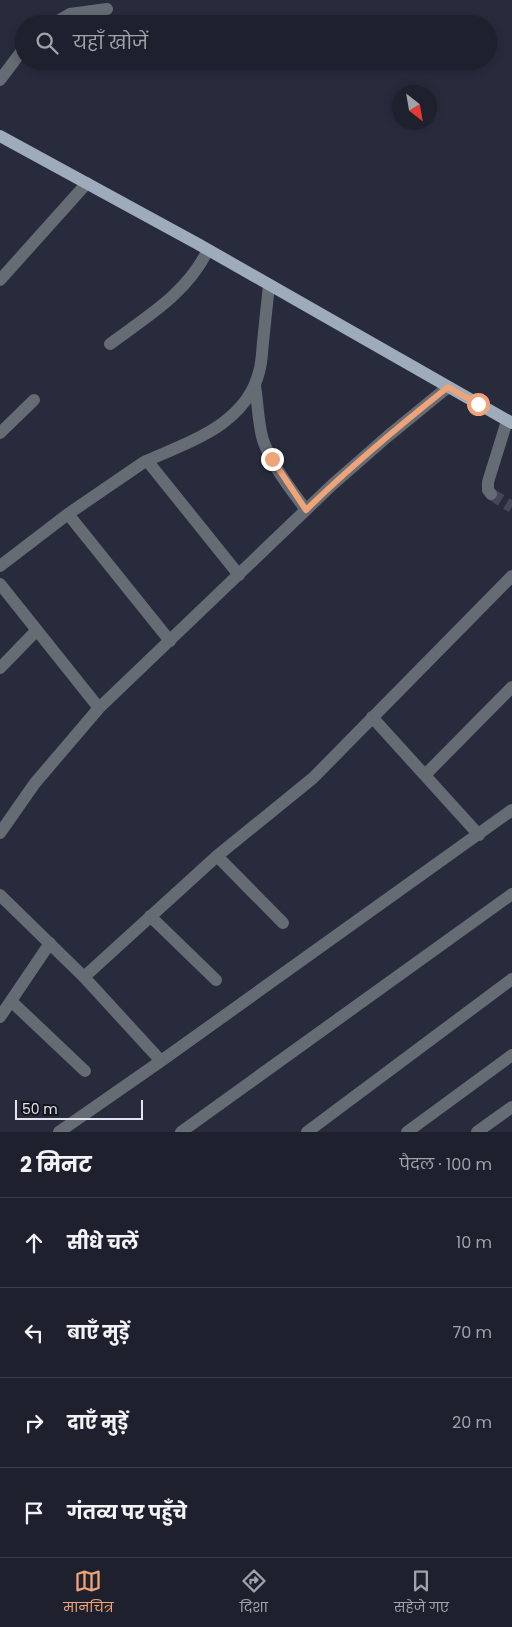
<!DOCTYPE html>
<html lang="hi">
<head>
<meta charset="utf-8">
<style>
	:root { --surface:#1e202d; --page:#262835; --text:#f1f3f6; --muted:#a1a3aa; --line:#3c3e49; --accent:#efa378 }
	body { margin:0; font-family:Poppins,"Noto Sans Devanagari",sans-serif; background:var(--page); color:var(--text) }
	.compass { position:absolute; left:392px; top:85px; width:45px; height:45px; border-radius:50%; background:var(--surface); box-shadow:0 2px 8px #0003; rotate:149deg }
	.scale { position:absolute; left:15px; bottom:12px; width:128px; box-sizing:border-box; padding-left:5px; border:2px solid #e1e3ee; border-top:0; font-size:14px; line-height:18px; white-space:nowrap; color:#e1e3ee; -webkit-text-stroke:4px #13141c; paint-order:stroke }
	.stop { position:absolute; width:15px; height:15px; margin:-11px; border:4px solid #efa378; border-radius:50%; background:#fff }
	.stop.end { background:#efa378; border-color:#fff; box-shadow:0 1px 5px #0008 }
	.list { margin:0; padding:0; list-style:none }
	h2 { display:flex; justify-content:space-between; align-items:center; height:65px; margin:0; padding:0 20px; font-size:21px }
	h2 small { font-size:16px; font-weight:400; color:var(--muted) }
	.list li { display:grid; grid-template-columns:32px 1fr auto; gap:15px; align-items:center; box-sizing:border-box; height:90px; padding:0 20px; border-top:1px solid var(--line) }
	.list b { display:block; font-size:19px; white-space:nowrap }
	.list em { font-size:16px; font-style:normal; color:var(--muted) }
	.icon { flex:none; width:28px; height:28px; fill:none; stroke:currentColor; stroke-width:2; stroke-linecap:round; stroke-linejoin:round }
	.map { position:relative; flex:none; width:512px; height:1132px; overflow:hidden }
	.search { position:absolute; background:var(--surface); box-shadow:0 2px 8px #0003; left:15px; right:15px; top:15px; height:55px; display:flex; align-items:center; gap:12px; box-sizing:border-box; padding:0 18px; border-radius:28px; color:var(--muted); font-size:19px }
	.sheet { height:425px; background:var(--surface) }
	nav { display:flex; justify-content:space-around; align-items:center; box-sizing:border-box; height:70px; border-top:1px solid var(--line); background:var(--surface); font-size:14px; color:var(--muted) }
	nav a { display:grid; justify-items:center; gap:2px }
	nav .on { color:var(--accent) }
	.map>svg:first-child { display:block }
</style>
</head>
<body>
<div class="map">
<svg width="512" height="1132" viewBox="0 0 512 1132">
	<rect width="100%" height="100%" fill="#282b3c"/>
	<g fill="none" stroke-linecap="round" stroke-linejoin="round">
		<path stroke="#444757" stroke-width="12" stroke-dasharray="12 6" stroke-linecap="butt" d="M491,494L512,507"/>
		<path stroke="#656c73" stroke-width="12" d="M53,24L70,14L107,9
			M0,80L24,48
			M0,280L87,183
			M110,344C149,315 186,294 208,250
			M255,386C258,403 258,424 263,440C272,466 290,488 306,510
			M0,433L34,400
			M144,462C188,442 246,425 259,372C262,362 262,352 263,342C265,323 267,304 269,285
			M491,494L488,490V482L507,421
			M68,514L170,641
			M0,566L68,514L144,462L149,463L239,575
			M0,584L99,708
			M0,668L37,630
			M372,717L479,835
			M425,775L512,687
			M0,833L35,783L99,708L332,485L388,436L448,387
			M217,856L283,923
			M0,895L84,977L161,1061
			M150,916L216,980
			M84,977L217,856L313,778L512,576
			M11,1001L85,1071
			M0,1017L50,943
			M59,1132L161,1061L512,810
			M181,1132L512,894
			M307,1132L512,979
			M407,1132L512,1055
			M477,1132L512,1107"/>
		<path stroke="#9dabba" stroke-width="12" d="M0,136L198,244L512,423"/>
	</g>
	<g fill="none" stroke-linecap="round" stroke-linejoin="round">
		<path stroke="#efa378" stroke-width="6" d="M272,459L306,510C351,466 399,426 448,387L478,404"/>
	</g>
</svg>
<svg class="compass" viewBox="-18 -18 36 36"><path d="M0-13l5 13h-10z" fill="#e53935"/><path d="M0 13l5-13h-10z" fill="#a1a3aa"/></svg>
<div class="scale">50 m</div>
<div class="stop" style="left:478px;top:404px"></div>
<div class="stop end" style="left:272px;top:459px"></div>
<div class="search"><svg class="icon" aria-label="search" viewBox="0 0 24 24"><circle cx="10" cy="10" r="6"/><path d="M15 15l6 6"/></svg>यहाँ खोजें</div>
</div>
<section class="sheet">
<h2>2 मिनट<small>पैदल · 100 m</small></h2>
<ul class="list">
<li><svg class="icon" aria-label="ahead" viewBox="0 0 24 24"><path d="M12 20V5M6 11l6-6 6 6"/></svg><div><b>सीधे चलें</b></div><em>10 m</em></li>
<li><svg class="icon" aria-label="left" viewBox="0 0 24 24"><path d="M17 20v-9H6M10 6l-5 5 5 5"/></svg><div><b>बाएँ मुड़ें</b></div><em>70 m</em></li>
<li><svg class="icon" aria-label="right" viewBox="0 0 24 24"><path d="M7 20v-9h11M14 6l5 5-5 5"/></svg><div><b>दाएँ मुड़ें</b></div><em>20 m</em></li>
<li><svg class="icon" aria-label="arrive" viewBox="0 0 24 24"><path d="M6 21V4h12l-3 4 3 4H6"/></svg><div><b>गंतव्य पर पहुँचे</b></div></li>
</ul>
</section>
<nav>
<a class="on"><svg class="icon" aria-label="map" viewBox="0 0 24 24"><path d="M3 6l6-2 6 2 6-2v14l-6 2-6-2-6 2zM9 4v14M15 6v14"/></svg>मानचित्र</a>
<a><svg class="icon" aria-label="directions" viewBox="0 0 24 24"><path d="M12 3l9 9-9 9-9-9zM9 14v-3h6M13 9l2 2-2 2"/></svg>दिशा</a>
<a><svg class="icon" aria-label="saved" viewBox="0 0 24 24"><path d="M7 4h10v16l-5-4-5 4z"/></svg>सहेजे गए</a>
</nav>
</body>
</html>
